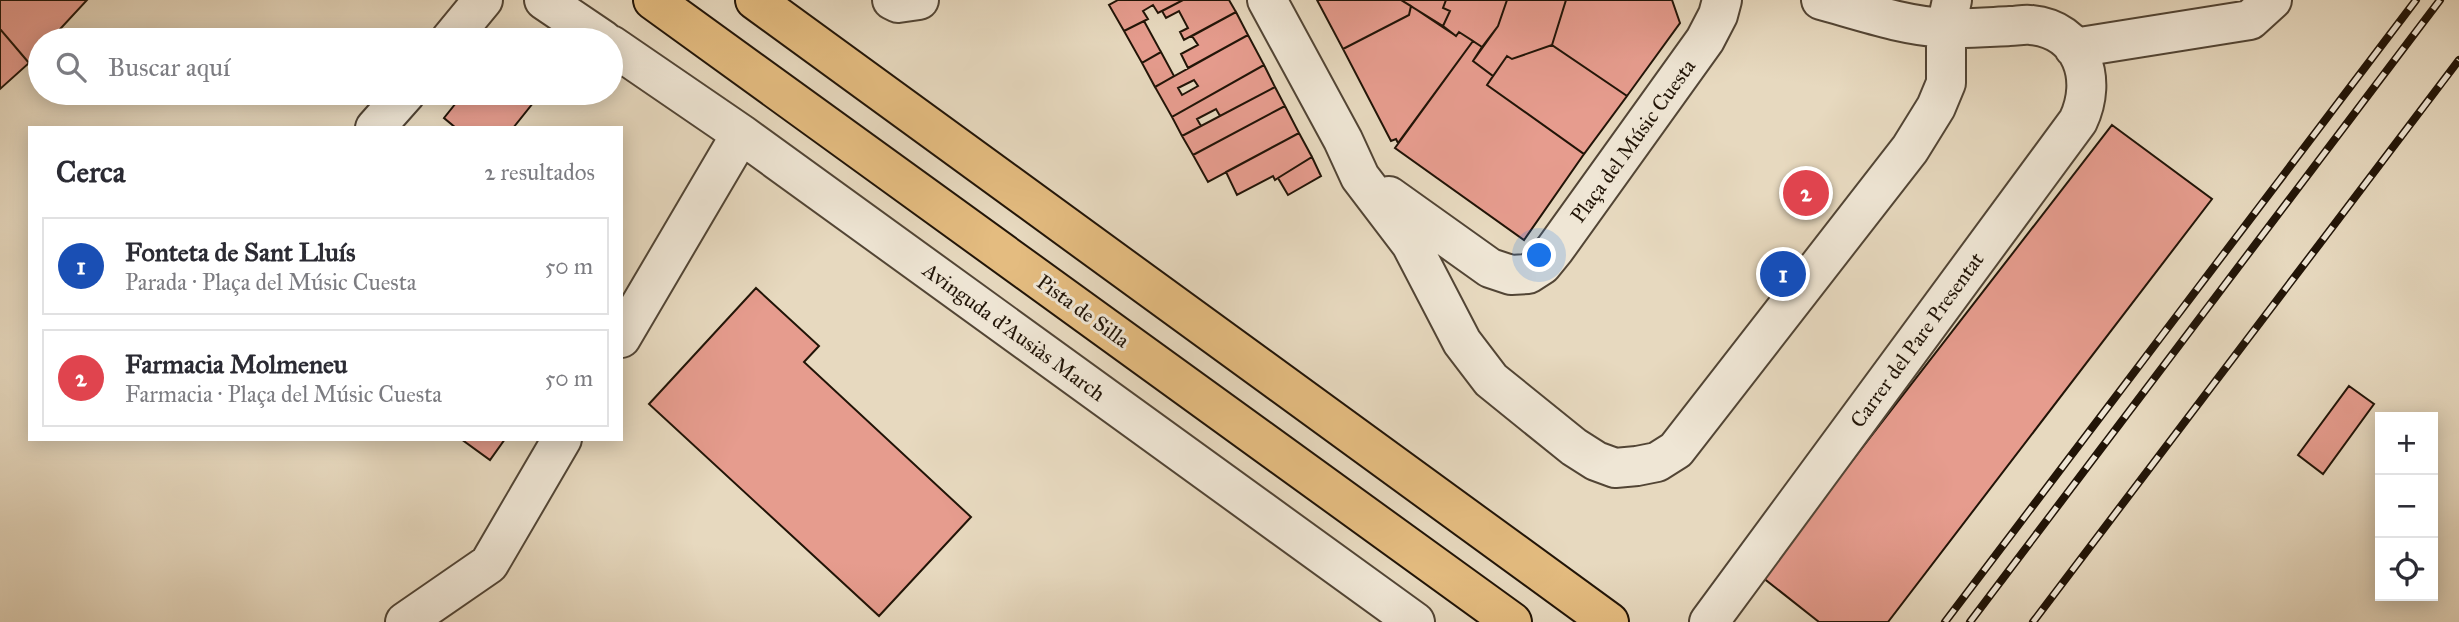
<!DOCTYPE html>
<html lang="es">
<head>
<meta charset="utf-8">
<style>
	:root { --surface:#fff; --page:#f7f7f7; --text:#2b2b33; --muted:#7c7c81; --line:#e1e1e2; --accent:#db2777 }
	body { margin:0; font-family:"IM FELL Great Primer",serif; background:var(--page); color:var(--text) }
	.controls { position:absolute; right:21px; bottom:21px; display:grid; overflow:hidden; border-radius:0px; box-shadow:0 4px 18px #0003 }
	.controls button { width:63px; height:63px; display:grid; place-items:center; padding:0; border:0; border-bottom:2px solid var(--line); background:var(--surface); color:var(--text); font:35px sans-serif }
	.you { position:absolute; left:1540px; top:256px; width:24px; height:24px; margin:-18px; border:5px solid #fff; border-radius:50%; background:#1a73e8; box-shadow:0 0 0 10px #1a73e833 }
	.badge { display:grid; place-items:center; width:46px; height:46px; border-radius:50%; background:var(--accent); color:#fff; font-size:23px; font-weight:700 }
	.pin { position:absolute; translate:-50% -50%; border:4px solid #fff; box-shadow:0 2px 7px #0006 }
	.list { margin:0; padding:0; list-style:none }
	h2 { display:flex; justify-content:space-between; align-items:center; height:91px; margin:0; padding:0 28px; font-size:30px }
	h2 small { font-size:23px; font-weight:400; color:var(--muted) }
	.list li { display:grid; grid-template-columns:46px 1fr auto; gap:21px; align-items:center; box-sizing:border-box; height:98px; margin:0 14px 14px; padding:0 14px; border:2px solid var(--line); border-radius:0px }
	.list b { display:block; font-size:26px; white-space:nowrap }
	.list p { margin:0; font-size:23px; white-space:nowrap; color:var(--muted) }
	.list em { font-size:23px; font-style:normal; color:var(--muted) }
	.icon { flex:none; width:38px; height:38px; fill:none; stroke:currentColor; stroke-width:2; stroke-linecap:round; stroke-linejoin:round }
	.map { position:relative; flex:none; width:2459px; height:622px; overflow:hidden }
	.search { position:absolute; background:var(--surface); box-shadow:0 4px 18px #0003; left:28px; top:28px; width:595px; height:77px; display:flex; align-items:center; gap:18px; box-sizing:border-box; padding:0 24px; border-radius:38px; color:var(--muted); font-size:26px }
	.panel { position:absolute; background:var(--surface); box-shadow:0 4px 18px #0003; left:28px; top:126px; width:595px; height:315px; border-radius:0px }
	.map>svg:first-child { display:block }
</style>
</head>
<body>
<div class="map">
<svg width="2459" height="622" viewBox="0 0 2459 622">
	<rect width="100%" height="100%" fill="#e7d9bf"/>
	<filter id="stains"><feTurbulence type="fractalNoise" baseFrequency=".00286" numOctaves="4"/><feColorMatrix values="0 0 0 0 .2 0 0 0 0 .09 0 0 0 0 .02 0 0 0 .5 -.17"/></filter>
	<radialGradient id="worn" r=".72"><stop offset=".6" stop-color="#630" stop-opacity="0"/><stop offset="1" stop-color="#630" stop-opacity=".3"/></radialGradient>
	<path fill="#e69c8e" stroke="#211407" stroke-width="2" fill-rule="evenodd" d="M0,0H87L50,40H40V51L29,63L0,29Z
		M1118,0H1183L1158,13L1153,5L1143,11L1148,19L1124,31L1109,5Z
		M1183,0H1229L1236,12L1184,40L1180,32L1188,28L1179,11L1166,18L1162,11Z
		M1317,0H1401L1411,6L1409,15L1343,49Z
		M1401,0H1446L1443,8L1450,11L1443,26Z
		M1446,0H1507L1498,26L1482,47L1459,32L1456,36L1443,26L1450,11L1443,8Z
		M1507,0H1566L1552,45L1512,59L1507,56L1493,76L1473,61L1498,26Z
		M1566,0H1672L1680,23L1627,96L1552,45Z
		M1411,6L1456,36L1459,32L1473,41L1398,143L1396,139L1391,141L1343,49L1409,15Z
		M1236,12L1248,35L1188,68L1181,54L1198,45L1192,36Z
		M1144,21L1161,52L1142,63L1124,31Z
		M0,29L29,63L0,89Z
		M1248,35L1264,65L1172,117L1155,87ZM1194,80L1198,86L1182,95L1178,88Z
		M1473,41L1482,47L1473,61L1493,76L1487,85L1584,154L1524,240L1395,148Z
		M1552,45L1627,96L1584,154L1487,85L1507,56L1512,59Z
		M1161,52L1174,76L1155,87L1142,63Z
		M1264,65L1275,87L1220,116L1216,109L1197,119L1201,126L1182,136L1172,117Z
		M1275,87L1285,106L1193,155L1182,136Z
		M464,93H541L513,128H456L444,118Z
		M1285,106L1299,133L1208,182L1193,155Z
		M2112,125L2212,199L1888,622H1819L1762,577Z
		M1299,133L1312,157L1278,178L1275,180L1273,176L1237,195L1226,172Z
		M1312,157L1321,176L1288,195L1278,178Z
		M756,288L819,346L804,362L971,517L879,616L649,404Z
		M2349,386L2374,404L2323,474L2298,455Z
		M461,439H505L490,460Z"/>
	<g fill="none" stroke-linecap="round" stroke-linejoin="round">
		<defs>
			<path id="minor" d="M544,0L603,40
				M892,0L898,3L919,0
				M1267,0L1343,140L1360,177L1411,244L1462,342L1491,380L1574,447L1596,461L1615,468L1637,466L1657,462L1676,450L1910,149L1936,107L1946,83V28L1952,0
				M450,40L483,0
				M611,45L741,134L1415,622
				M2074,48L2250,20L2272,0
				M375,128L406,93
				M1389,196L1490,268L1511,275L1528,274L1542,265L1555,249L1705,40L1718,15L1722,0
				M621,338L741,134
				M405,622L489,564L562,439
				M1709,622L2078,121C2098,79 2082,30 2031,25C2024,24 2017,26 2010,26C1989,27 1967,29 1946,28C1904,26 1861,11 1821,0"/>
			<path id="highway" d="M653,0L1512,622
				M755,0L1609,622"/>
		</defs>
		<use href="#minor" stroke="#524535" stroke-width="42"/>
		<use href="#highway" stroke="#211407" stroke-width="42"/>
		<use href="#minor" stroke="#efe6d5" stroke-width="38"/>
		<use href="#highway" stroke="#e4bc80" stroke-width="38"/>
		<defs>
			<path id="rail" d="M1945,622L2416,0
				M1970,622L2440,0
				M2033,622L2459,60"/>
		</defs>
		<use href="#rail" stroke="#211407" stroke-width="8"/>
		<use href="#rail" stroke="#efe6d5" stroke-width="5" stroke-dasharray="16" stroke-linecap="butt"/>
	</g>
	<g text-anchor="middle" stroke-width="6" stroke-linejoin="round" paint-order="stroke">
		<g font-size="21" fill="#211407" stroke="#efe6d5">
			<text transform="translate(1633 141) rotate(-54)" y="7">Plaça del Músic Cuesta</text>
			<text transform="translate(1083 311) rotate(36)" y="7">Pista de Silla</text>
			<text transform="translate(1014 332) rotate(36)" y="7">Avinguda d'Ausiàs March</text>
			<text transform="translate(1917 340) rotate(-54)" y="7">Carrer del Pare Presentat</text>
		</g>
	</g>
	<rect width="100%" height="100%" filter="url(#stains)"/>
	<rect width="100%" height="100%" fill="url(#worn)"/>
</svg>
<div class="controls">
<button>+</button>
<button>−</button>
<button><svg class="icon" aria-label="locate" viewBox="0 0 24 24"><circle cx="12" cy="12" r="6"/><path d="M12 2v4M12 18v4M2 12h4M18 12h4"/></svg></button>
</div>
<div class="you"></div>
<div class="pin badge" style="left:1783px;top:274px;background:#1a4fb4">1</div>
<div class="pin badge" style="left:1806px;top:193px;background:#e0444e">2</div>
<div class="search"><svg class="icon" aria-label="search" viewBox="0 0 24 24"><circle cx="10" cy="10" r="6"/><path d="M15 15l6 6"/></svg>Buscar aquí</div>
<section class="panel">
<h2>Cerca<small>2 resultados</small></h2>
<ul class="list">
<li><span class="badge" style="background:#1a4fb4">1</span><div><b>Fonteta de Sant Lluís</b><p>Parada · Plaça del Músic Cuesta</p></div><em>50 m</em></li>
<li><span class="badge" style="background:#e0444e">2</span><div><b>Farmacia Molmeneu</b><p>Farmacia · Plaça del Músic Cuesta</p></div><em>50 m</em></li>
</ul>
</section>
</div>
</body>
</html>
